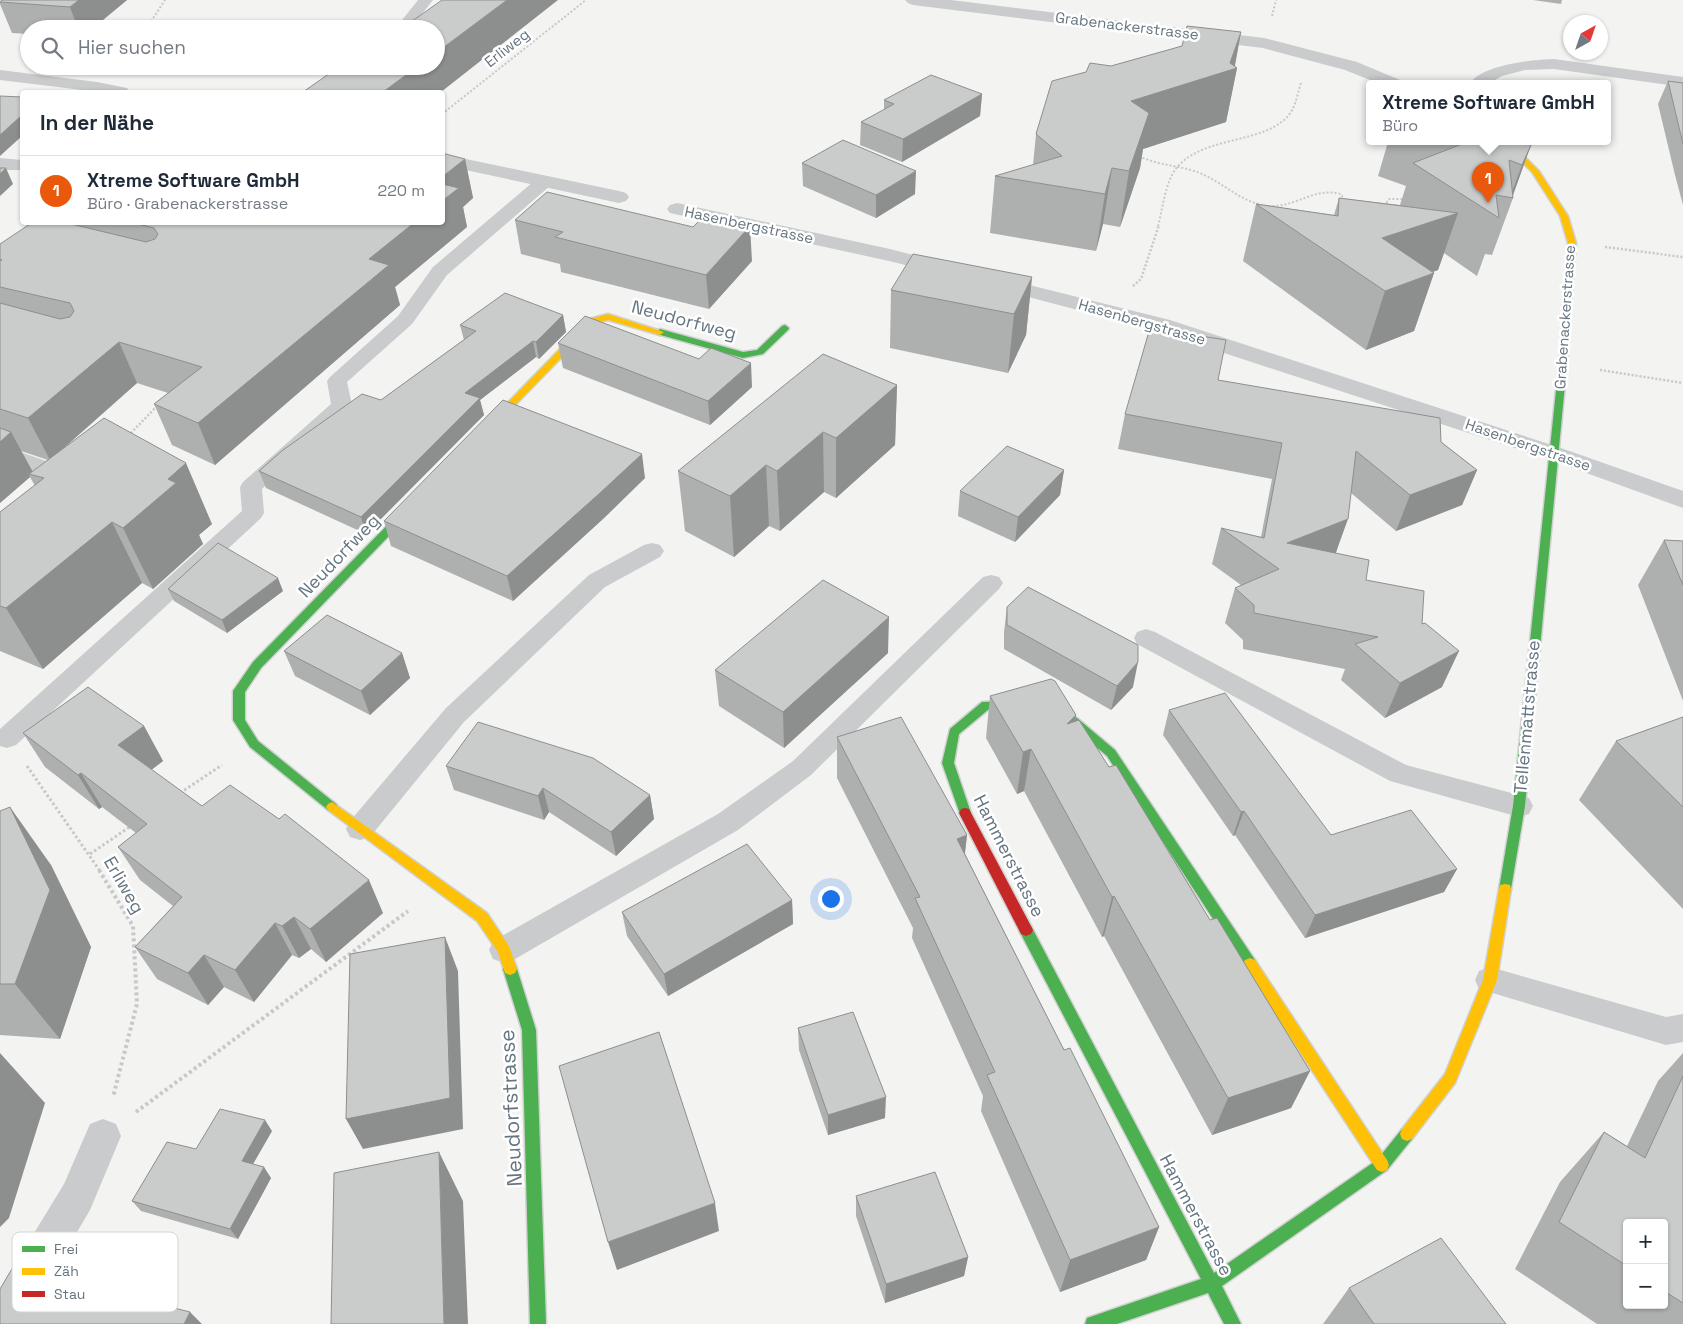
<!DOCTYPE html>
<html lang="de">
<head>
<meta charset="utf-8">
<style>
	:root { --surface:#fff; --page:#f6f6f7; --text:#1f2937; --muted:#747a83; --line:#e0e1e3; --accent:#ea580c }
	body { margin:0; font-family:"Space Grotesk",sans-serif; background:var(--page); color:var(--text) }
	.controls { position:absolute; right:15px; bottom:15px; display:grid; overflow:hidden; border-radius:5px; box-shadow:0 1px 4px #0004 }
	.controls button { width:45px; height:45px; display:grid; place-items:center; padding:0; border:0; border-bottom:1px solid var(--line); background:var(--surface); color:var(--text); font:25px sans-serif }
	.compass { position:absolute; left:1563px; top:15px; width:45px; height:45px; border-radius:50%; background:var(--surface); box-shadow:0 1px 4px #0004; rotate:40deg }
	.you { position:absolute; left:830px; top:898px; width:18px; height:18px; margin:-12px; border:4px solid #fff; border-radius:50%; background:#1a73e8; box-shadow:0 0 0 8px #1a73e833 }
	.badge { display:grid; place-items:center; width:32px; height:32px; border-radius:50%; background:var(--accent); color:#fff; font-size:16px; font-weight:700 }
	.pin { position:absolute; translate:-50% -41px; filter:drop-shadow(0 1px 2px #0008) }
	.pin::after { content:''; position:absolute; top:26px; width:18px; height:15px; background:inherit; clip-path:polygon(0 0,100% 0,50% 100%) }
	.popup { position:absolute; left:1366px; top:80px; width:245px; height:65px; box-sizing:border-box; display:grid; place-content:center; border-radius:5px; background:var(--surface); filter:drop-shadow(0 1px 4px #0005); font-size:16px; white-space:nowrap; color:var(--muted) }
	.popup b { font-size:19px; color:var(--text) }
	.popup::after { content:''; position:absolute; left:50%; top:100%; margin-left:-10px; border:10px solid transparent; border-top-color:var(--surface) }
	.list { margin:0; padding:0; list-style:none }
	h2 { display:flex; justify-content:space-between; align-items:center; height:65px; margin:0; padding:0 20px; font-size:21px }
	h2 small { font-size:16px; font-weight:400; color:var(--muted) }
	.list li { display:grid; grid-template-columns:32px 1fr auto; gap:15px; align-items:center; box-sizing:border-box; height:70px; padding:0 20px; border-top:1px solid var(--line) }
	.list b { display:block; font-size:19px; white-space:nowrap }
	.list p { margin:0; font-size:16px; white-space:nowrap; color:var(--muted) }
	.list em { font-size:16px; font-style:normal; color:var(--muted) }
	.icon { flex:none; width:28px; height:28px; fill:none; stroke:currentColor; stroke-width:2; stroke-linecap:round; stroke-linejoin:round }
	.map { position:relative; flex:none; width:1683px; height:1324px; overflow:hidden }
	.search { position:absolute; background:var(--surface); box-shadow:0 1px 4px #0004; left:20px; top:20px; width:425px; height:55px; display:flex; align-items:center; gap:12px; box-sizing:border-box; padding:0 18px; border-radius:28px; color:var(--muted); font-size:19px }
	.panel { position:absolute; background:var(--surface); box-shadow:0 1px 4px #0004; left:20px; top:90px; width:425px; height:135px; border-radius:5px }
	.map>svg:first-child { display:block }
</style>
</head>
<body>
<div class="map">
<svg width="1683" height="1324" viewBox="0 0 1683 1324">
	<rect width="100%" height="100%" fill="#f3f3f2"/>
	<g fill="none" stroke-linecap="round" stroke-linejoin="round">
		<defs>
			<path id="fast" d="M785,325L789,328L788,330L763,354L743,358L657,334L656,332L660,329L743,352L757,350L782,326Z
				M1565,339L1569,342L1525,806L1511,889L1510,893L1505,894L1500,893L1499,889L1513,806L1561,342Z
				M413,502L418,505L417,507L261,668L245,692V720L258,741L336,804L338,807L336,810L332,812L328,810L250,747L233,720V691L253,662L409,503Z
				M1039,700L1077,718L1115,750L1255,960L1257,964L1255,968L1250,970L1245,968L1107,756L1069,724L1038,708L989,709L959,734L954,763L971,813L969,817L965,818L961,817L942,763L950,729L982,702Z
				M1026,924L1031,926L1214,1273L1377,1160L1402,1129L1407,1127L1412,1129L1414,1134L1412,1139L1387,1170L1222,1286L1241,1324H1224L1208,1293L1117,1324H1085L1087,1318L1093,1316L1201,1279L1021,934L1019,930L1021,926Z
				M510,963L515,965L517,969L536,1030L546,1324H530L522,1030L503,969L505,965Z"/>
			<path id="slow" d="M1502,142H1510L1539,171L1568,216L1576,243L1568,344L1565,345L1561,342L1568,243L1560,216L1532,172Z
				M608,314L664,332L660,335L608,320L595,323L489,432H483V428L589,319Z
				M332,802L487,913L509,946L517,969L515,973L510,975L505,973L498,952L477,921L328,810L326,807L328,804Z
				M1505,884L1510,885L1511,889L1497,980L1455,1083L1412,1139L1407,1141L1402,1139L1400,1134L1402,1129L1445,1074L1483,980L1499,889L1500,885Z
				M1250,958L1255,960L1387,1160L1389,1165L1387,1170L1382,1172L1377,1170L1245,968L1243,964L1245,960Z"/>
			<path id="jam" d="M965,808L969,809L1031,926L1033,930L1031,934L1026,936L1021,934L959,813L961,809Z"/>
		</defs>
		<use href="#fast" stroke="#d0d1d1" stroke-width="3"/>
		<use href="#slow" stroke="#d0d1d1" stroke-width="3"/>
		<use href="#jam" stroke="#d0d1d1" stroke-width="3"/>
		<path stroke="#c8c8c8" stroke-width="2" stroke-dasharray="2 2" stroke-linecap="butt" d="M1272,16L1276,0
			M151,29L150,23L165,0
			M442,114L586,0
			M1139,156C1159,166 1181,165 1202,174C1225,184 1247,207 1274,206C1299,205 1316,187 1341,194L1345,202
			M1384,206L1389,199H1407
			M1158,226C1162,211 1165,188 1172,175C1194,133 1268,147 1291,112C1296,104 1298,92 1301,83"/>
		<path stroke="#c8c8c8" stroke-width="2.5" stroke-dasharray="2 2" stroke-linecap="butt" d="M1605,247L1683,257
			M1133,286L1141,279L1159,225
			M1600,370L1683,383
			M128,436L159,404"/>
		<path stroke="#c8c8c8" stroke-width="3" stroke-dasharray="2.5 2.5" stroke-linecap="butt" d="M27,766L100,871
			M180,793L222,765
			M90,854L131,826"/>
		<path stroke="#c8c8c8" stroke-width="4" stroke-dasharray="3 3" stroke-linecap="butt" d="M99,870L133,926L137,1004L113,1097
			M136,1112L408,911"/>
		<path fill="#c9cbcc" fill-rule="evenodd" d="M418,0H433L410,29H395Z
			M1554,59L1683,77V87L1554,69L1525,70L1502,76L1488,84H1469C1483,64 1532,60 1554,59Z
			M545,176L551,177L554,181L551,185L447,275L412,324L347,382L352,405L262,489L264,513L261,518L16,745L7,748L0,746V729L242,511L240,487L243,482L331,404L327,381L330,377L398,316L433,267L539,177Z
			M652,543L660,545L664,551L660,557L605,587L464,722L370,837L360,840L350,837L346,829L350,821L446,708L589,575L644,545Z
			M991,575L999,577L1003,583L999,589L811,775L738,830L515,959L504,963L493,959L489,950L493,941L718,814L793,761L983,577Z
			M1146,629L1155,632L1406,765L1519,795L1529,798L1533,806L1529,814L1519,817L1390,781L1137,644L1134,638L1137,632Z
			M1490,967L1666,1017L1683,1014V1042L1666,1045L1479,989L1475,980L1479,971Z"/>
		<path fill="#c9cbcc" fill-rule="evenodd" d="M905,0H951L1264,38L1357,62L1400,80L1403,84H1380L1345,70L1263,48L913,5L908,3Z
			M0,70L97,82L127,88L130,92H99L0,80Z
			M442,154L619,191L626,193L629,197L626,201L619,203L442,165Z
			M0,158L22,160V170H0Z
			M677,203L890,249L952,265L955,269L952,273L945,275L889,261L670,213L667,209L670,205Z
			M993,276L1170,320L1561,448L1683,491V508L1545,458L1154,330L986,286L983,282L986,278Z
			M0,445L55,464L59,469L55,474L47,477L0,460Z
			M103,1119L116,1124L121,1136L90,1210L23,1324H0V1289L64,1184L90,1124Z"/>
		<use href="#fast" fill="#4caf50" fill-rule="evenodd"/>
		<use href="#slow" fill="#ffc107" fill-rule="evenodd"/>
		<use href="#jam" fill="#c62828" fill-rule="evenodd"/>
	</g>
	<path fill="#aeafaf" fill-rule="evenodd" d="M2,0H127L92,29H29V34L12,33L0,4V1Z
		M1533,0H1562L1561,4Z
		M1241,32L1235,66L1237,68L1226,122L1143,149L1140,168L1120,227L1103,224L1096,251L990,233L995,176L1033,165L1036,134L1111,66Z
		M1668,81L1683,83V205L1675,175L1658,104Z
		M982,94L980,116L902,162L860,145L861,122L884,110V100Z
		M1388,142H1524L1531,145L1513,194V198L1492,255L1485,254L1477,276L1444,253L1438,270L1433,272L1434,273L1414,331L1366,350L1243,261L1256,204L1334,215L1339,198L1400,205L1406,186L1378,176Z
		M465,159L473,198L463,207L467,227L395,287L400,305L215,465L172,445L154,404L168,393L137,383L63,449L212,524L199,535L203,544L153,589L142,583L43,669L0,651V512L35,486L30,477L0,503V244L66,223V222H442ZM21,451L48,460L32,472Z
		M802,163L915,194L876,218L803,186Z
		M515,220L693,227L752,261L709,309L561,272L560,264L521,254Z
		M1032,277L1026,335L1008,373L890,348L891,290Z
		M563,315L566,332L539,359L536,357L480,400L484,415L366,534L266,488L259,471L381,400L464,340L460,325Z
		M558,343L752,387L710,425L563,368Z
		M1218,380L1441,442L1477,470L1462,505L1396,531L1351,493L1336,553L1366,580L1422,624L1442,687L1385,718L1341,680L1345,669L1243,649V640L1225,623L1235,588L1241,585L1212,564L1221,528L1261,537L1272,479L1118,449L1125,414Z
		M897,385L895,445L836,498L824,492L780,531L769,526L734,557L685,531L678,471Z
		M1064,470L1060,495L1015,542L958,516L960,491Z
		M645,478L604,518L513,601L391,546L384,521Z
		M1664,540L1683,541V701L1638,585Z
		M168,589L283,591L227,633L174,601Z
		M1007,607L1133,687L1111,710L1004,649V632Z
		M284,651L402,653L410,678L370,715L295,676Z
		M888,653L784,748L719,706L715,670Z
		M990,696L1076,715L1075,722L1109,767L1310,1071L1291,1108L1212,1135L1104,936L1102,937L1024,791L1017,794L986,738Z
		M1169,710L1331,835L1457,869L1444,892L1305,938L1235,835L1233,836L1163,735Z
		M1683,717V909L1579,800L1616,741Z
		M144,726L163,761L151,770L202,806L383,913L326,962L311,949L299,958L292,955L254,1002L224,987L208,1005L157,979L135,947L173,906L140,880L118,847L136,833L102,807L99,809L45,767L23,733Z
		M837,737L967,835L965,854L1064,1050L1159,1227L1146,1260L1060,1292L981,1111L983,1096L912,938L913,928L837,778Z
		M446,766L650,795L654,819L616,856L549,812L544,820L454,790Z
		M0,811L51,865L91,947L60,1039L0,1035Z
		M792,900L793,924L668,996L627,936L622,912Z
		M798,1028L885,1118L828,1135L799,1050Z
		M1683,1053V1324H1597L1515,1269L1560,1182L1604,1132L1627,1146L1658,1081ZM1627,1223H1664V1305H1627Z
		M272,1131L253,1164L271,1178L238,1239L141,1211L132,1201L196,1149Z
		M856,1196L968,1257L964,1276L885,1303L856,1216Z
		M1349,1288L1506,1324H1323Z"/>
	<path fill="#8d8f8f" d="M79,0H127L92,29H78L70,7Z
		M507,0H558L441,92H383L418,66H436V53Z
		M1241,32L1234,69L1237,68L1226,122L1143,149L1140,168L1120,227L1129,171L1131,101L1230,63Z
		M982,94L980,116L902,162L903,139Z
		M22,115V136L0,156V135Z
		M1531,145L1512,198L1510,197L1522,165Z
		M465,159L473,198L463,207L467,227L395,287L400,305L215,465L198,423L369,259L415,222H442V177Z
		M6,168L13,184L0,196V174Z
		M1112,168L1103,224L1096,251L1105,194Z
		M916,171L915,194L876,218V195Z
		M1458,213L1438,270L1382,289V238Z
		M750,226L752,261L709,309L706,275Z
		M1434,273L1414,331L1366,350L1385,291Z
		M1032,277L1026,335L1008,373L1014,314Z
		M563,315L566,332L539,359L536,342Z
		M533,341L536,357L480,400L484,415L366,534L361,517L465,393Z
		M119,342L137,383L50,460L28,418Z
		M751,363L752,387L710,425L708,401Z
		M897,385L895,445L836,498V438Z
		M11,432L34,474H29L30,477L0,503V442Z
		M823,432L824,492L780,531L777,471Z
		M642,454L645,478L604,518L513,601L507,576Z
		M186,463L212,524L199,535L203,544L153,589L123,528L168,479Z
		M766,465L769,526L734,557L730,496Z
		M1064,470L1060,495L1015,542L1018,517Z
		M1477,470L1462,505L1396,531L1410,495Z
		M1348,519L1335,555L1287,543Z
		M112,522L142,583L43,669L6,608Z
		M278,578L283,591L227,633L222,620Z
		M889,617L888,653L784,748L783,712Z
		M1459,651L1442,687L1385,718L1400,683Z
		M402,653L410,678L370,715L361,691Z
		M1138,662L1133,687L1111,710L1117,686Z
		M1076,715L1068,757L1067,724Z
		M144,726L163,761L138,780L118,745Z
		M1031,749L1024,791L1017,794L1023,752Z
		M81,773L102,807L99,809L78,775Z
		M543,788L549,812L544,820L538,796Z
		M650,795L654,819L616,856L611,832Z
		M10,807L51,865L91,947L60,1039L15,984Z
		M1244,811L1235,835L1233,836L1241,812Z
		M967,835L962,876L957,839Z
		M1457,869L1444,892L1305,938L1315,915Z
		M369,880L383,913L326,962L310,929Z
		M1114,896L1104,936L1102,937L1112,897Z
		M792,900L793,924L668,996L664,974Z
		M294,917L311,949L299,958L282,926Z
		M275,923L292,955L254,1002L235,970Z
		M445,937L458,971L463,1129L363,1149L346,1119Z
		M204,955L224,987L208,1005L188,973Z
		M0,1053L45,1103L9,1218L0,1227Z
		M1310,1071L1291,1108L1212,1135L1228,1098Z
		M886,1097L885,1118L828,1135V1115Z
		M265,1120L272,1131L249,1171L242,1161Z
		M439,1152L463,1201L468,1324H444Z
		M264,1167L271,1178L238,1239L230,1229Z
		M715,1203L719,1231L617,1270L608,1242Z
		M1159,1227L1146,1260L1060,1292L1070,1260Z
		M968,1257L964,1276L885,1303L886,1284Z
		M190,1312L202,1324H184Z"/>
	<path fill="#cacccc" stroke="#8d8f8f" d="M2,0H79L70,7L0,2Z
		M442,0H507L436,53V29H401Z
		M1187,26L1241,32L1230,63L1237,68L1131,101L1149,113L1129,171L1112,168L1105,194L995,176L1062,156L1036,134L1052,81L1086,72L1090,63L1111,66L1182,46Z
		M340,66H418L383,92H303Z
		M931,75L982,94L903,139L861,122L894,104L884,100Z
		M1668,81L1683,83V144Z
		M0,96L22,97V115L0,135Z
		M843,140L916,171L876,195L802,163Z
		M1456,142H1524L1531,145L1522,165L1509,160L1513,198L1496,195L1499,218L1413,163L1462,144Z
		M442,153L465,159L442,177Z
		M0,168H6L0,174Z
		M442,184L459,188L442,201Z
		M547,192L693,227L704,216L750,226L706,275L555,237L563,232L515,220Z
		M1339,198L1458,213L1382,238L1434,273L1385,291L1256,204L1338,216Z
		M33,222H63L146,242L155,239L158,234L154,228L130,222H415L369,259L389,265L198,423L154,404L202,367L119,342L28,418L0,409V303L60,319L70,317L74,311L70,303L0,287V261L2,260L0,259V244Z
		M913,254L1032,277L1014,314L891,290Z
		M505,293L563,315L536,342L533,341L465,393L480,398L361,517L259,471L283,450L362,394L381,400L476,331L460,325Z
		M585,316L699,359L711,348L751,363L708,401L558,343Z
		M1150,328L1226,340L1218,380L1440,418L1441,442L1477,470L1410,495L1356,451L1348,519L1287,543L1369,560L1366,580L1424,591L1422,624L1425,623L1459,651L1400,683L1355,644L1378,637L1254,613V605L1235,588L1279,569L1221,528L1264,538L1282,443L1125,414Z
		M823,354L897,385L836,438L823,432L777,471L766,465L730,496L678,471Z
		M503,400L642,454L600,493L507,576L384,521Z
		M104,418L186,463L168,479L176,483L123,528L112,522L6,608L0,606V512L44,478L29,474Z
		M0,428L11,432L0,442Z
		M1007,446L1064,470L1018,517L960,491Z
		M1664,540L1683,541V585Z
		M218,543L278,578L222,620L168,589Z
		M823,580L889,617L783,712L715,670Z
		M1028,587L1138,645V662L1117,686L1007,625V607Z
		M327,615L402,653L361,691L284,651Z
		M1051,679L1055,681L1076,715L1067,724L1079,720L1109,767L1116,765L1210,920L1217,918L1310,1071L1228,1098L1114,896L1112,897L1031,749L1023,752L990,696Z
		M88,687L144,726L118,745L202,806L230,785L279,819L285,814L369,880L310,929L294,917L282,926L275,923L235,970L204,955L188,973L135,947L182,897L118,847L147,824L81,773L78,775L23,733Z
		M1225,693L1331,835L1411,810L1457,869L1315,915L1244,811L1241,812L1169,710Z
		M901,717L967,835L957,839L1064,1050L1070,1048L1159,1227L1070,1260L987,1075L995,1072L915,898L920,897L837,737Z
		M1683,717V807L1616,741Z
		M478,722L593,758L650,795L611,832L543,788L538,796L446,766Z
		M10,807L50,890L15,984H0V811Z
		M747,844L792,900L664,974L622,912Z
		M445,937L450,1098L346,1119L350,954Z
		M853,1012L886,1097L828,1115L798,1028Z
		M659,1032L715,1203L608,1242L559,1066Z
		M1683,1076V1303L1664,1291V1223H1627V1266L1559,1222L1604,1132L1645,1158Z
		M220,1109L265,1120L242,1161L264,1167L230,1229L132,1201L167,1142L196,1149Z
		M439,1152L444,1324H331L334,1173Z
		M935,1172L968,1257L886,1284L856,1196Z
		M1441,1238L1506,1324H1374L1349,1288Z
		M13,1267L190,1312L184,1324H0V1289Z"/>
	<g text-anchor="middle" stroke-width="5" stroke-linejoin="round" paint-order="stroke">
		<g font-size="15" fill="#657580" stroke="#fff">
			<text transform="translate(1127 26) rotate(7)" y="5">Grabenackerstrasse</text>
			<text transform="translate(507 48) rotate(-38)" y="5">Erliweg</text>
			<text transform="translate(749 225) rotate(12)" y="5">Hasenbergstrasse</text>
			<text transform="translate(1565 317) rotate(-86)" y="5">Grabenackerstrasse</text>
			<text transform="translate(1142 322) rotate(16)" y="5">Hasenbergstrasse</text>
			<text transform="translate(1528 445) rotate(19)" y="5">Hasenbergstrasse</text>
		</g>
		<g font-size="18" fill="#657580" stroke="#fff">
			<text transform="translate(684 320) rotate(15)" y="6">Neudorfweg</text>
			<text transform="translate(339 556) rotate(-46)" y="6">Neudorfweg</text>
			<text transform="translate(1527 717) rotate(-85)" y="6">Tellenmattstrasse</text>
			<text transform="translate(1009 856) rotate(63)" y="6">Hammerstrasse</text>
			<text transform="translate(124 885) rotate(60)" y="6">Erliweg</text>
			<text transform="translate(1196 1215) rotate(62)" y="6">Hammerstrasse</text>
		</g>
		<g font-size="21" fill="#657580" stroke="#fff">
			<text transform="translate(511 1108) rotate(-93)" y="7">Neudorfstrasse</text>
		</g>
	</g>
	<rect x="12" y="1232" width="166" height="80" rx="8" fill="#fff" stroke="#d1d6d9" stroke-width="1"/>
	<rect x="22" y="1246" width="23" height="6" fill="#4caf50"/>
	<rect x="22" y="1268" width="23" height="7" fill="#ffc107"/>
	<rect x="22" y="1291" width="23" height="6" fill="#c62828"/>
	<g font-size="14" fill="#657580">
		<text x="54" y="1254">Frei</text>
		<text x="54" y="1276">Zäh</text>
		<text x="54" y="1299">Stau</text>
	</g>
</svg>
<div class="controls">
<button>+</button>
<button>−</button>
</div>
<svg class="compass" viewBox="-18 -18 36 36"><path d="M0-13l5 13h-10z" fill="#e53935"/><path d="M0 13l5-13h-10z" fill="#747a83"/></svg>
<div class="you"></div>
<div class="pin badge" style="left:1488px;top:203px">1</div>
<div class="popup"><b>Xtreme Software GmbH</b>Büro</div>
<div class="search"><svg class="icon" aria-label="search" viewBox="0 0 24 24"><circle cx="10" cy="10" r="6"/><path d="M15 15l6 6"/></svg>Hier suchen</div>
<section class="panel">
<h2>In der Nähe<small></small></h2>
<ul class="list">
<li><span class="badge">1</span><div><b>Xtreme Software GmbH</b><p>Büro · Grabenackerstrasse</p></div><em>220 m</em></li>
</ul>
</section>
</div>
</body>
</html>
